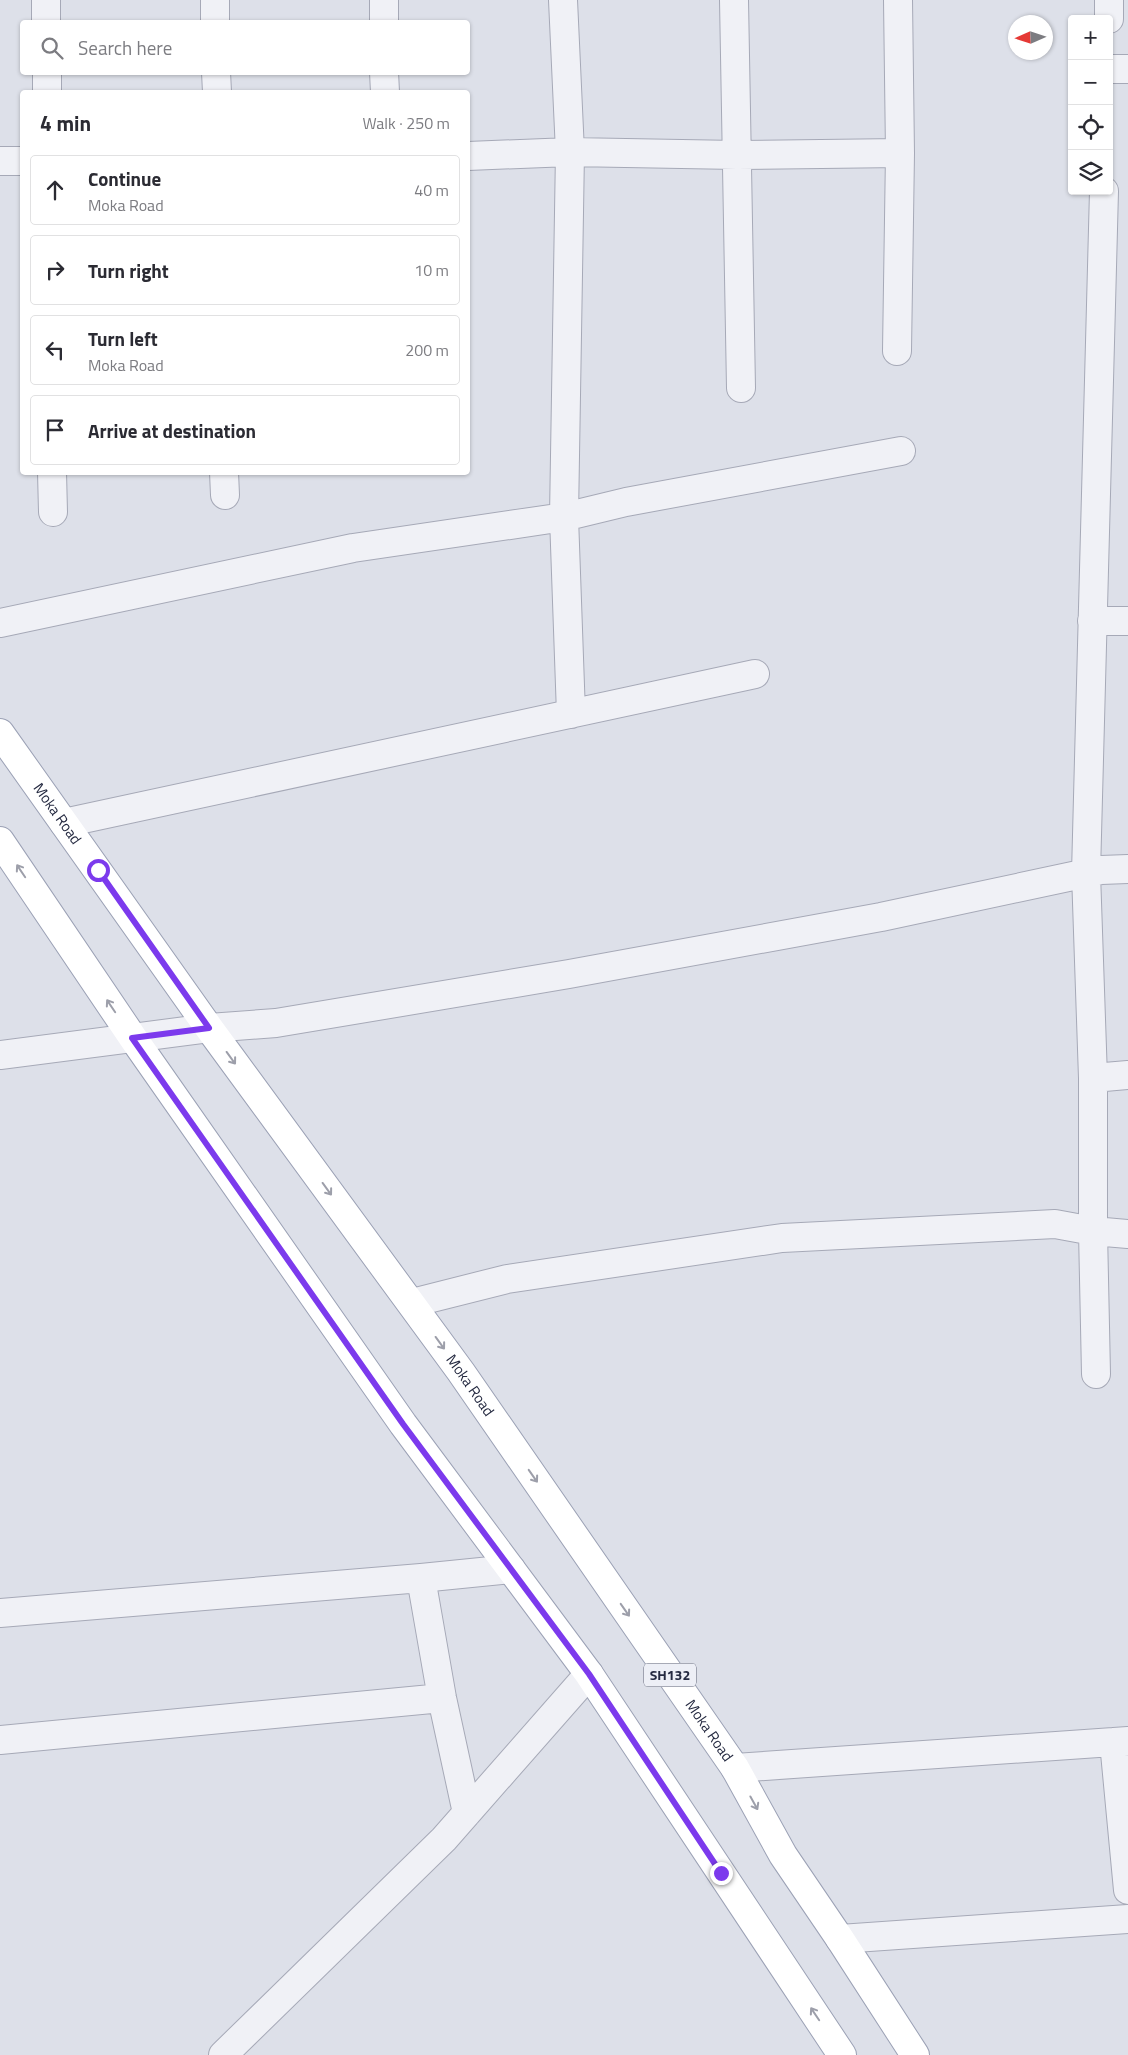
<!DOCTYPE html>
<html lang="en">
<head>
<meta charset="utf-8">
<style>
	:root { --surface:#fff; --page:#f7f7f7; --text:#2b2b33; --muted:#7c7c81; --line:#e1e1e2 }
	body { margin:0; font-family:"Titillium Web",sans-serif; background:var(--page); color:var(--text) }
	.controls { position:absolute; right:15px; top:15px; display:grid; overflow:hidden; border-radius:5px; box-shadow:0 1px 4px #0004 }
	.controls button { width:45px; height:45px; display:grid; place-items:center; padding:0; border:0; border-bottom:1px solid var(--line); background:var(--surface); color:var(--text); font:25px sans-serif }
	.compass { position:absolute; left:1008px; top:15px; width:45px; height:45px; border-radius:50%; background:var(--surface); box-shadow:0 1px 4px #0004; rotate:267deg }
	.stop { position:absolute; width:15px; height:15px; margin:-11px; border:4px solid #7c3aed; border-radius:50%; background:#fff }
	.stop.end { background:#7c3aed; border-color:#fff; box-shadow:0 1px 5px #0008 }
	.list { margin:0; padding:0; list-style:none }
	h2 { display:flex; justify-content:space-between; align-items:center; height:65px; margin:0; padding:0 20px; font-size:21px }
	h2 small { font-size:16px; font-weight:400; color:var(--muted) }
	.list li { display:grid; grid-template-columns:32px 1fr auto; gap:15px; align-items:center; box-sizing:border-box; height:70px; margin:0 10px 10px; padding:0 10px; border:1px solid var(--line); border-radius:5px }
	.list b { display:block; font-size:19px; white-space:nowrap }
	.list p { margin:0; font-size:16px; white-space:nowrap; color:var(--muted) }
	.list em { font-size:16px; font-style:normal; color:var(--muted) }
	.icon { flex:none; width:28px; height:28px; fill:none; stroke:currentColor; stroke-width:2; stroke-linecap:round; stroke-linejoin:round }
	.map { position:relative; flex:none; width:1128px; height:2055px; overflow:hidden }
	.search { position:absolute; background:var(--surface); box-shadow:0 1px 4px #0004; left:20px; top:20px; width:450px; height:55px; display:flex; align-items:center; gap:12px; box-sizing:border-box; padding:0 18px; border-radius:5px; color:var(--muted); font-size:19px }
	.panel { position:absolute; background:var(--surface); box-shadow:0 1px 4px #0004; left:20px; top:90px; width:450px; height:385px; border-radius:5px }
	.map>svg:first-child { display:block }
</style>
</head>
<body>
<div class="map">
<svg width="1128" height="2055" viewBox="0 0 1128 2055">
	<rect width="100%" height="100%" fill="#dde0e9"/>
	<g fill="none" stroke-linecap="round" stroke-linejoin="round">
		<defs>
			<path id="minor" d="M46,0V22
				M215,0V22
				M384,0V22
				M563,0L570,152L564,517L571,714
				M734,0L741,388
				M1109,19V0
				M1109,69H1128
				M47,72V92
				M216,72L217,92
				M384,72L385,92
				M468,156L570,152L737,155L900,153
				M0,161H22
				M897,351L900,153L898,0
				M52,472L53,512
				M224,472L225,495
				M1092,621H1128
				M0,623L353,548L564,517L626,502L901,451
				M64,823L755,674
				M0,1055L209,1028L276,1023L569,974L881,917L1101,870L1128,869
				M1093,1078L1128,1075
				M412,1303L507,1279L782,1238L1055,1224L1093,1231L1128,1234
				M1096,1374L1093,1231V1078L1086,873L1104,191
				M421,1578L442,1698L467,1813
				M0,1613L421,1578L511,1569
				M0,1740L442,1698
				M1114,1742L1128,1890
				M735,1768L1128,1741
				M840,1939L1128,1919
				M223,2055L444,1839L589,1674"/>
			<g id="primary">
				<path id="s1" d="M0,733L209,1028L461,1372L735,1768L783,1855L840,1939L915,2055"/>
				<path d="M0,841L133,1038L403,1424L589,1674L842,2055"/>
			</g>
		</defs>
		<use href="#minor" stroke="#a6a9b7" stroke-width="30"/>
		<use href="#primary" stroke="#9ba1b5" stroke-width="30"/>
		<use href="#minor" stroke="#f0f1f6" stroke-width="28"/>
		<use href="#primary" stroke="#fff" stroke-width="28"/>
	</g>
	<defs><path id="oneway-shaft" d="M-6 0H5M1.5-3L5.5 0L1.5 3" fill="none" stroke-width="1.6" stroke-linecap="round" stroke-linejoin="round" transform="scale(1.25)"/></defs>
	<g stroke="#9d9faa">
		<use href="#oneway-shaft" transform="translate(21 871) rotate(-124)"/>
		<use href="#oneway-shaft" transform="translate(111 1006) rotate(-124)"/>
		<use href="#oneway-shaft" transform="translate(231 1058) rotate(54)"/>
		<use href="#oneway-shaft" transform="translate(327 1189) rotate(54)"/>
		<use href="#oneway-shaft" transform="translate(440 1343) rotate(54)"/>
		<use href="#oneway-shaft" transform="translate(533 1476) rotate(55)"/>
		<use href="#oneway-shaft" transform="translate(625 1610) rotate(55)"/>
		<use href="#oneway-shaft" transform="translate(754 1803) rotate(61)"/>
		<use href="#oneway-shaft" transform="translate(815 2014) rotate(-124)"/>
	</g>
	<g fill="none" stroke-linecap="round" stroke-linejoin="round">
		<path stroke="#7c3aed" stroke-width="6" d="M98,870L209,1028L132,1038L403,1424L589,1674L721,1873"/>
	</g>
	<g text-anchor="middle" stroke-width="4.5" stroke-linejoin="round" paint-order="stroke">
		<rect fill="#edeff6" stroke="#616577" stroke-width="1" x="644" y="1663.5" width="52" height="23" rx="4"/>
		<g font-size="14" font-weight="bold" fill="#252a41">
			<text x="670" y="1680">SH132</text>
		</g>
		<g font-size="15" fill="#252a41" stroke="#edeff6">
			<text dy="5" stroke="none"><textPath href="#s1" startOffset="99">Moka Road</textPath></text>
			<text dy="5" stroke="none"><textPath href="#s1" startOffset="804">Moka Road</textPath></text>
			<text dy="5" stroke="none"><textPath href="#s1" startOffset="1224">Moka Road</textPath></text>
		</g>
	</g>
</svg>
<div class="controls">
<button>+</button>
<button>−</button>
<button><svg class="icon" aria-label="locate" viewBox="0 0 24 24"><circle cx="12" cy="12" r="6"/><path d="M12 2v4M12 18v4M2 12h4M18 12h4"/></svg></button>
<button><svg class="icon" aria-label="layers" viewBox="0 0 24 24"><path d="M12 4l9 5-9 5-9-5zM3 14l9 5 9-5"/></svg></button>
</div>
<svg class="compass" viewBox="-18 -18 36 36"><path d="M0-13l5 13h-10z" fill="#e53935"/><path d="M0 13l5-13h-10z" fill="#7c7c81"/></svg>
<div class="stop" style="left:98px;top:870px"></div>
<div class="stop end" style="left:721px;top:1873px"></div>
<div class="search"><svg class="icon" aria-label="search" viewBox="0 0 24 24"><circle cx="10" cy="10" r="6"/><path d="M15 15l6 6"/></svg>Search here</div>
<section class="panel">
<h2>4 min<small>Walk · 250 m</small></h2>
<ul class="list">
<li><svg class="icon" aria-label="ahead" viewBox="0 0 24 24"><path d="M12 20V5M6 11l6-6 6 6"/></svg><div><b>Continue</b><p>Moka Road</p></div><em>40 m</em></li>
<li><svg class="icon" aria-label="right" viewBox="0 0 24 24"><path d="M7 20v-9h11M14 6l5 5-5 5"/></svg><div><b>Turn right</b></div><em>10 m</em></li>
<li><svg class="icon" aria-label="left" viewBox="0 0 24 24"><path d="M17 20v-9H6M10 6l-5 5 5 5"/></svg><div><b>Turn left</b><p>Moka Road</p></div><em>200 m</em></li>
<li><svg class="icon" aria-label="arrive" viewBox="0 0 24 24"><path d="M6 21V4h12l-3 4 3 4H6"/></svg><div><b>Arrive at destination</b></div></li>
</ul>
</section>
</div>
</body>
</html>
